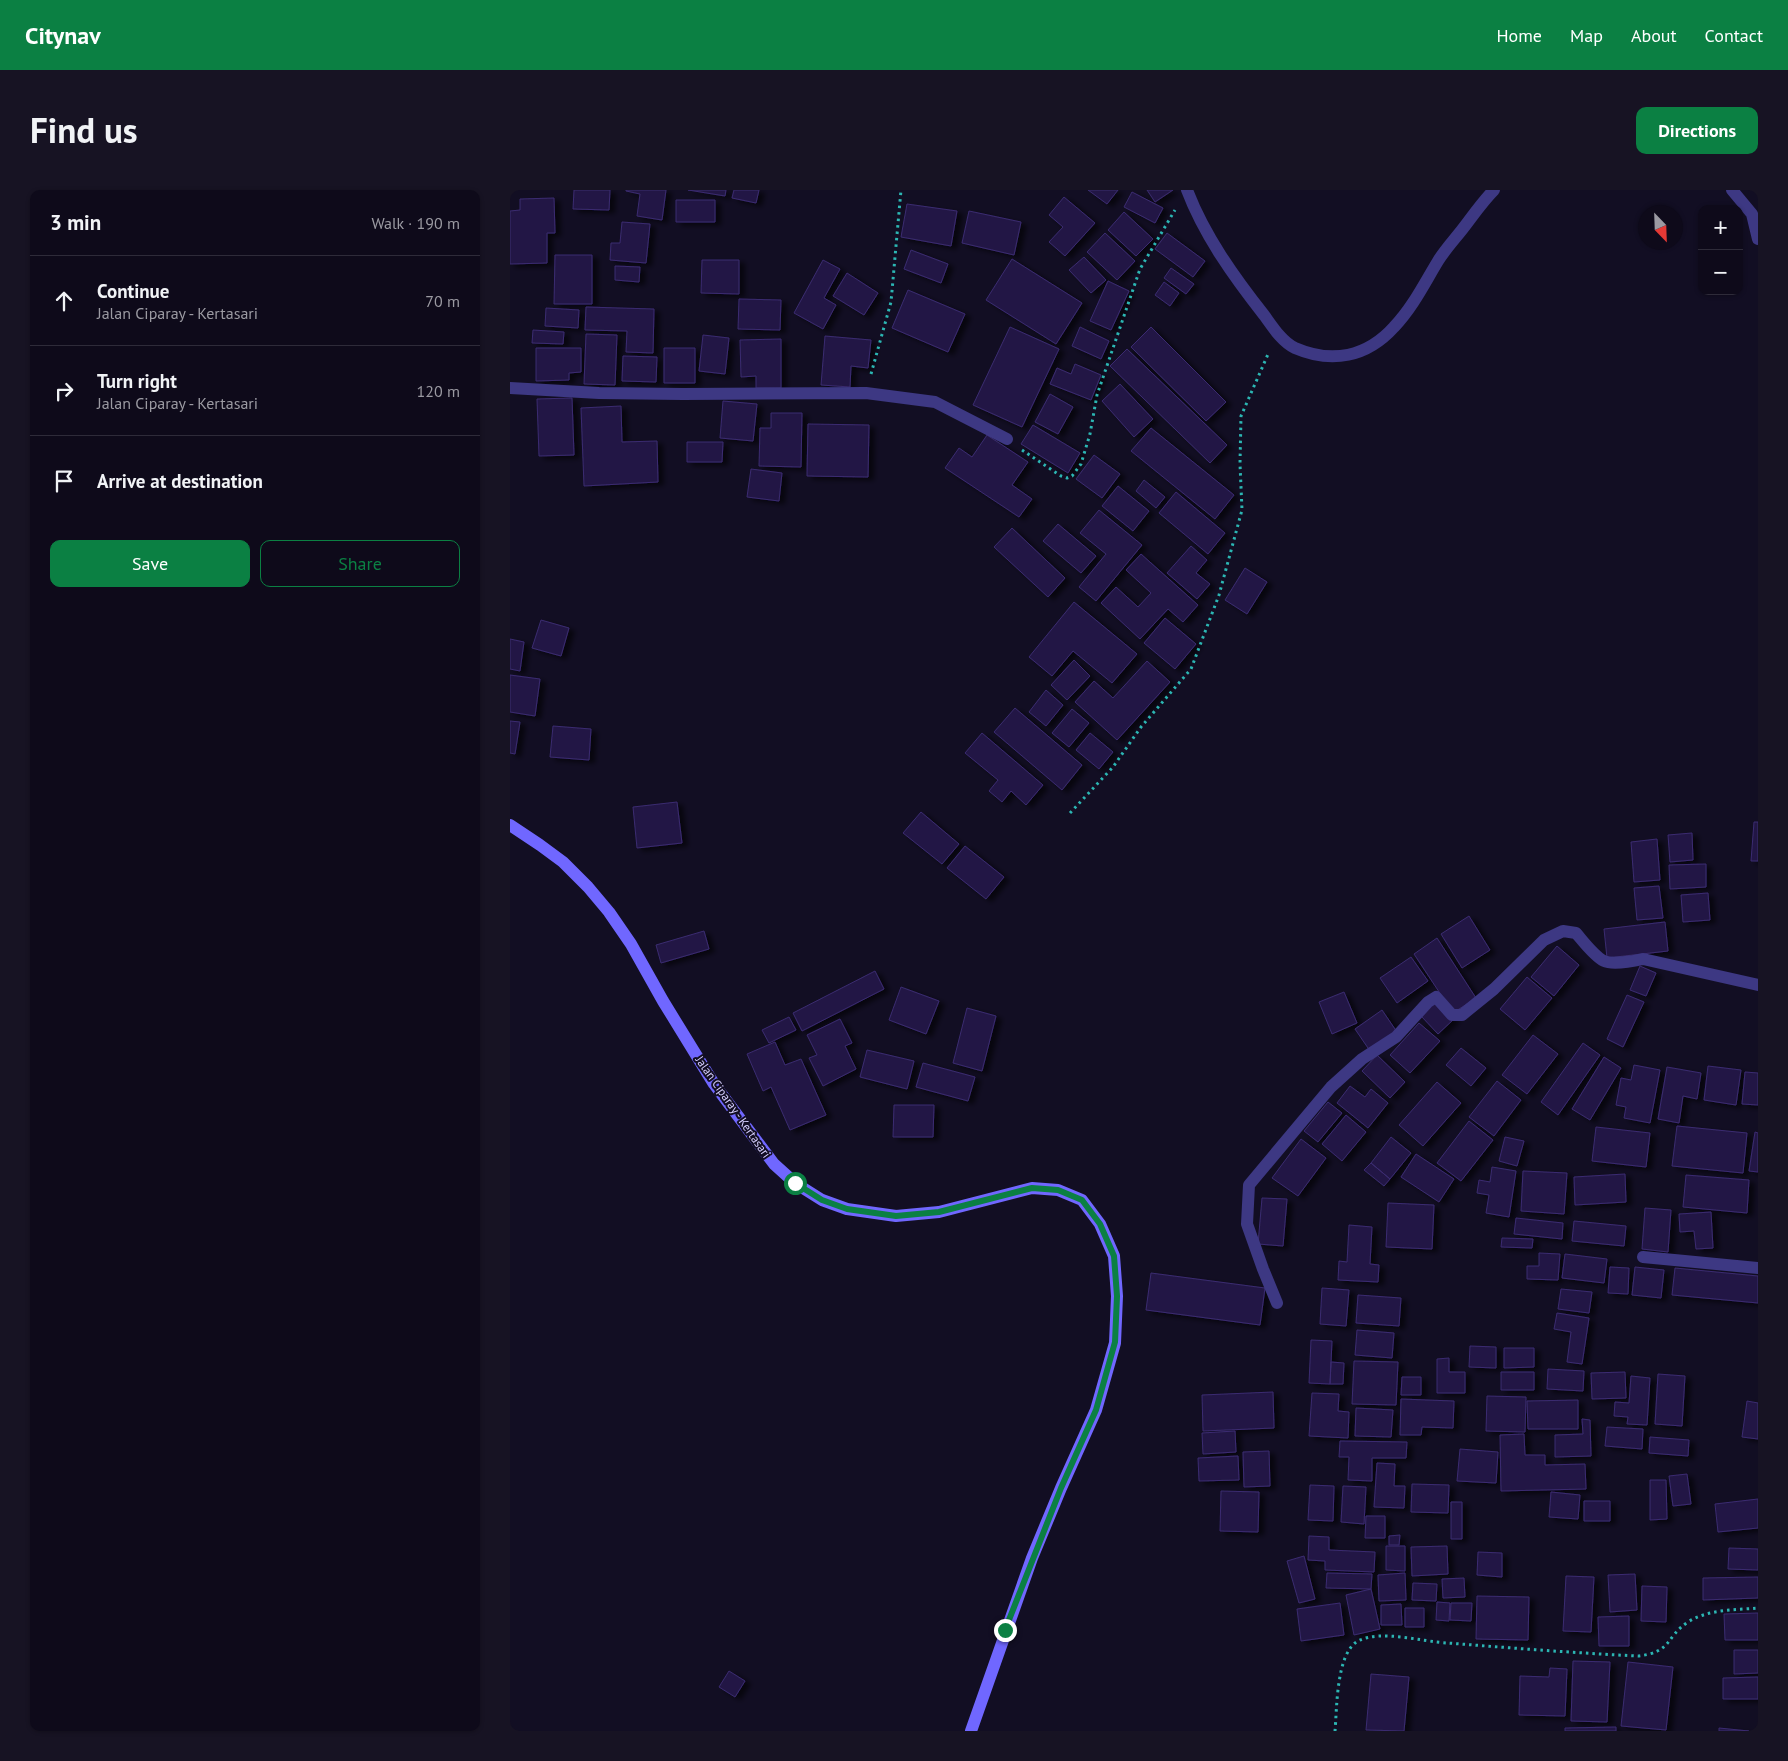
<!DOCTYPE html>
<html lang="en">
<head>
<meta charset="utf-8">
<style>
	:root { --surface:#0e0a1a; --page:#171323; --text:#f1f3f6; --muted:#9b9aa2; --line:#2e2b39; --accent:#0b8043 }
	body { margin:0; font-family:"PT Sans",sans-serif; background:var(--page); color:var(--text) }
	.controls { position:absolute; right:15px; top:15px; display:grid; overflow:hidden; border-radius:10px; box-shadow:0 1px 4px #0004 }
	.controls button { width:45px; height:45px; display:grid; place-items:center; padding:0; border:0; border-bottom:1px solid var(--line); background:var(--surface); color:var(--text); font:25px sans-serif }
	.compass { position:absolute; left:1128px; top:15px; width:45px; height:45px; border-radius:50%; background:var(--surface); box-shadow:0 1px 4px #0004; rotate:157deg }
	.stop { position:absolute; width:15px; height:15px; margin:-11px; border:4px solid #0b8043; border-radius:50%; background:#fff }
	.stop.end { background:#0b8043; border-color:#fff; box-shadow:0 1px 5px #0008 }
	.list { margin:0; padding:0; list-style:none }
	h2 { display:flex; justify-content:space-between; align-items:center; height:65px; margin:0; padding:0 20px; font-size:21px }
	h2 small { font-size:16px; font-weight:400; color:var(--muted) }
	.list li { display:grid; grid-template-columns:32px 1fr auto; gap:15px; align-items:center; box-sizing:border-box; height:90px; padding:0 20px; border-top:1px solid var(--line) }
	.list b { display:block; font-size:19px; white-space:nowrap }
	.list p { margin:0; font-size:16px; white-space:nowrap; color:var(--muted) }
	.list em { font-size:16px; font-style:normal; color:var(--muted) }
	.actions { display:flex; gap:10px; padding:15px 20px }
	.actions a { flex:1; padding:11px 0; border:1px solid var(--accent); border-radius:10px; text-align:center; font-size:18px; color:var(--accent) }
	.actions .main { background:var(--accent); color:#fff }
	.icon { flex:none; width:28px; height:28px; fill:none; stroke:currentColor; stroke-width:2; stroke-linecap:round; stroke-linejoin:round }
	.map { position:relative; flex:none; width:1248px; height:1541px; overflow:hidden; border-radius:10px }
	header { display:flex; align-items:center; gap:30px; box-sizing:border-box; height:70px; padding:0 25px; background:var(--accent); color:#fff }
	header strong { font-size:24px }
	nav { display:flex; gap:28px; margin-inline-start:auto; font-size:18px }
	.intro { display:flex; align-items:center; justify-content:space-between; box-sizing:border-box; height:120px; padding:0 30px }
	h1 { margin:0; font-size:35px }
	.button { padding:12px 22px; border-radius:10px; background:var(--accent); color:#fff; font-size:18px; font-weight:700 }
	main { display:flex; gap:30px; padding:0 30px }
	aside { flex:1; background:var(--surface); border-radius:10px; box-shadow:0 1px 4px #0004 }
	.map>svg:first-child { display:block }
</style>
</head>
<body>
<header>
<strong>Citynav</strong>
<nav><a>Home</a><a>Map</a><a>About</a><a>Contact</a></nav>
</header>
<div class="intro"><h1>Find us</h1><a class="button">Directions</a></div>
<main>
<aside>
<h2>3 min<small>Walk · 190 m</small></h2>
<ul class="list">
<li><svg class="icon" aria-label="ahead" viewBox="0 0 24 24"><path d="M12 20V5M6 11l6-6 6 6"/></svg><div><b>Continue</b><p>Jalan Ciparay - Kertasari</p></div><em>70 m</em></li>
<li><svg class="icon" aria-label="right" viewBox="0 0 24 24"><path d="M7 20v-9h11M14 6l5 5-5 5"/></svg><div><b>Turn right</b><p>Jalan Ciparay - Kertasari</p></div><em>120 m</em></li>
<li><svg class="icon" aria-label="arrive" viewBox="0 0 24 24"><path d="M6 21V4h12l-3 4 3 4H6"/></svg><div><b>Arrive at destination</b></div></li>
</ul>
<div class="actions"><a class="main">Save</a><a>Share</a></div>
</aside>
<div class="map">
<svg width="1248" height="1541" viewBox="0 0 1248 1541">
	<defs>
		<filter id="shadow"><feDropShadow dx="5.5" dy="3" stdDeviation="2.5" flood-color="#0009"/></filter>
	</defs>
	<rect width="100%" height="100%" fill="#120e23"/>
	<path fill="#231944" stroke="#3b2b71" filter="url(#shadow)" d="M64,0H100L99,20L63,19Z
		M116,0H156L152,30L127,26L130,4L116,1Z
		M178,0H216L215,6Z
		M224,0H249L246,13L222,8Z
		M578,0H608L597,14Z
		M637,0H663L645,12Z
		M622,2L653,18L645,33L614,17Z
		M554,7L585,33L555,66L539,52L553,37L539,25Z
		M44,8L45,43H37V73L0,74V21L10,20V9Z
		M166,10H205V32H166Z
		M397,14L447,21L441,56L391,47Z
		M459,21L511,32L504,65L452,53Z
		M614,22L643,49L626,66L598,40Z
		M112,32L140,34L136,73L100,70L101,53H110Z
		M595,43L625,71L607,90L577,62Z
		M657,43L695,71L683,87L645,59Z
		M401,60L438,74L431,93L394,79Z
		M45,65H82V114H44Z
		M574,67L596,90L581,103L559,80Z
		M502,69L572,113L546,154L476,110Z
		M192,70H229V104L191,103Z
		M313,70L330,79L314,108L326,115L313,139L284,123Z
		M105,76L130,77L129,92L105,90Z
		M661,78L684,94L676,104L654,88Z
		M337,83L368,103L354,125L323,106Z
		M598,91L619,101L601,140L580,131Z
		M654,92L669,103L660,116L645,105Z
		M398,100L455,124L438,162L382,138Z
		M229,109L271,110L270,140L228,139Z
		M76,117L144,119L143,163L116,162L117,141L75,140Z
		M36,118L69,120L68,138L35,136Z
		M500,137L549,159L512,237L463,215Z
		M570,137L599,151L591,169L562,156Z
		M641,137L716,212L696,231L621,157Z
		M23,140L54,142L53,154L22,153Z
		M76,144L107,145L105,195L74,194Z
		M193,145L219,148L215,184L189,181Z
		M315,146L361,150L358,178L341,176L340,197L311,195Z
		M271,149V198H246V186L231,187L230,150Z
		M26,158H71V182L59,183V190L26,191Z
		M154,158H185V193H154Z
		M617,159L717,255L700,273L600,176Z
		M113,166L147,167L146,192L112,191Z
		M565,174L591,185L581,210L540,194L547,178L561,184Z
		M610,194L643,229L624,247L592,211Z
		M540,204L563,217L548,244L525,232Z
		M62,208L64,265L29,266L27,209Z
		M213,211L247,214L243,251L210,248Z
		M111,216L112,252L147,251L148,292L74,296L71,218Z
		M261,223H292L291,277L249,276L250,238H261Z
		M298,234L359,235L358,287L297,286Z
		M523,235L570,263L558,283L511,254Z
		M641,238L724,305L705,329L621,261Z
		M477,245L518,272L502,295L522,309L509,327L435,278L449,258L462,267Z
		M177,252H213L212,272H177Z
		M584,265L610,284L592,308L566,289Z
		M241,279L272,283L269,311L237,307Z
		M634,290L655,307L646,318L626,301Z
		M608,296L639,321L623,341L592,316Z
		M666,302L715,343L698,364L649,323Z
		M589,320L632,355L586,411L569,397L596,364L570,343Z
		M548,334L586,366L571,383L533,351Z
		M502,338L555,388L538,407L484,357Z
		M681,356L697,370L686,383L700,394L687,409L657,383Z
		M631,364L688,415L673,432L658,419L630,449L591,413L606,397L628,417L641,403L616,380Z
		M735,378L757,392L737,424L715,410Z
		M564,412L627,464L602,493L563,461L542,486L519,467Z
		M655,428L686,454L665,479L634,453Z
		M31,430L59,438L51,466L22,458Z
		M0,449L14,452L10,481L0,479Z
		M564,470L580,486L557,510L541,495Z
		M637,471L660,492L607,550L565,512L584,491L603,508Z
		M0,485L30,489L25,526L0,522Z
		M536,500L553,515L536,536L519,522Z
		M505,518L572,575L552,600L484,542Z
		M562,519L579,533L559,557L542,543Z
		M0,531L10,532L5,564L0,563Z
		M43,536L81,539L79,570L40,567Z
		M472,543L533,595L516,615L501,601L492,612L479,601L488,590L455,563Z
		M580,543L603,562L589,579L566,560Z
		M167,612L172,653L127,658L123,617Z
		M411,622L449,654L432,674L393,643Z
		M1244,632H1248V671H1241Z
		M1182,643L1183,670L1160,672L1158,645Z
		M1147,649L1150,690L1124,692L1121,652Z
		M455,656L494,687L476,709L437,678Z
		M1196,674V697L1160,699L1159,675Z
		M1149,696L1153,728L1127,730L1124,698Z
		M1198,703L1200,730L1173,732L1171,705Z
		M959,726L980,760L952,778L931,744Z
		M1155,732L1158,761L1097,768L1094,739Z
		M194,741L199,759L151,773L146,755Z
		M927,748L966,808L943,823L904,764Z
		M1047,756L1069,775L1044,806L1021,787Z
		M901,767L918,791L887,813L870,788Z
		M1130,776L1146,783L1136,806L1120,800Z
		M365,781L374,799L292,841L283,823Z
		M1017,787L1042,808L1015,840L990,819Z
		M391,797L429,811L416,844L379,830Z
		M834,802L847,833L822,844L809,812Z
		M1117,805L1134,812L1113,857L1097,849Z
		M926,811L944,829L928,844L911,826Z
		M457,818L486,826L472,881L443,873Z
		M872,820L887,842L860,861L845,839Z
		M279,827L286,840L259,853L252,840Z
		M330,829L342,853L335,856L346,879L313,896L299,868L307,865L297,845Z
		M909,833L930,851L900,883L880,865Z
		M1023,845L1048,864L1017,904L992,885Z
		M265,852L275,875L291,869L316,925L280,940L261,897L253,901L237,864Z
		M1073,853L1090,865L1048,925L1031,912Z
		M951,858L976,878L961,896L936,875Z
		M357,860L404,871L397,899L350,887Z
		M867,865L895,892L880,908L852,881Z
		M1094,867L1111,878L1080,930L1062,919Z
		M413,873L465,887L458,911L406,897Z
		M1124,875L1150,880L1140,933L1114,928L1116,917L1106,915L1111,888L1121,890Z
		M1198,876L1231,880L1226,915L1194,910Z
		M1157,877L1191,883L1187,909L1173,906L1169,933L1148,929Z
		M1235,882L1248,883V915L1232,914Z
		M987,891L1011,910L984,946L959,927Z
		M927,892L951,913L913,956L889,935Z
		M840,896L855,907L861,899L878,913L858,938L827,913Z
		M818,912L832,923L808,952L794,941Z
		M384,915H424L423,947H383Z
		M836,925L856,942L832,971L812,954Z
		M959,931L983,950L951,991L927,973Z
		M1167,936L1237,943L1233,983L1162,976Z
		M1086,937L1140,943L1136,977L1082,971Z
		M1245,942L1248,943V982L1239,981Z
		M881,947L901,963L880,989L861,973Z
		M995,947L1014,951L1007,976L989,971Z
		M791,949L816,968L788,1006L762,988Z
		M906,964L944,989L929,1012L891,987Z
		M861,973L880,989L874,996L854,980Z
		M982,977L1006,981L999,1027L976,1023L979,1005L967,1003L969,990L980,992Z
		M1013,981L1057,983L1054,1024L1011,1021Z
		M1115,984L1116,1012L1065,1015L1064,987Z
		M1176,985L1239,990L1237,1023L1173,1017Z
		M752,1008L777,1009L773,1056L748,1054Z
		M878,1013L924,1015L922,1059L876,1057Z
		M1135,1018L1161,1020L1158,1062L1132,1059Z
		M1201,1022L1203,1058L1186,1059L1184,1041L1170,1042L1169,1024Z
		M1006,1028L1053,1033L1052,1049L1004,1044Z
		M1064,1031L1116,1036L1114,1056L1062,1051Z
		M839,1035L862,1037L860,1074L869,1075L868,1092L828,1090L829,1071L837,1072Z
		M992,1048L1023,1049L1022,1058L991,1057Z
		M1029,1063L1050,1064L1048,1090L1017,1089V1076H1029Z
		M1055,1064L1097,1069L1094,1093L1052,1088Z
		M1100,1077L1119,1078L1118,1104L1098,1103Z
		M1125,1077L1154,1080L1151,1108L1122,1105Z
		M1165,1078L1248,1086V1113L1162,1105Z
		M641,1083L755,1098L750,1135L636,1120Z
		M812,1098L839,1100L836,1136L810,1134Z
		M1051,1099L1082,1102L1079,1123L1048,1119Z
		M848,1105L891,1108L889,1136L846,1133Z
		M1047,1123L1079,1128L1072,1174L1057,1172L1061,1142L1044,1139Z
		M847,1140L884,1143L882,1168L845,1165Z
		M801,1150L822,1151L820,1194L799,1193Z
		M960,1156L986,1157V1178L959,1177Z
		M994,1158H1024V1177L994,1178Z
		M939,1168V1182H955V1203H927V1169Z
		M844,1171L888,1172L886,1215L842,1214Z
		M821,1172L834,1173L833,1194H820Z
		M1038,1179L1074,1181L1073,1201L1037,1199Z
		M991,1182H1024V1200H991Z
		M1115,1182L1116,1208L1082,1209L1081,1183Z
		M1148,1184L1175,1186L1172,1236L1145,1234Z
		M1121,1186L1140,1188L1137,1235L1117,1234L1118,1227L1104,1226L1105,1212L1119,1213Z
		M892,1187H911V1205H891Z
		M763,1202L764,1238L693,1241L692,1205Z
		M802,1203L829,1204L828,1221L839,1222L838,1248L799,1246Z
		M977,1206L1016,1207L1015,1242L976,1241Z
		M891,1209L944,1211L943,1238L912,1237L911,1245H890Z
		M1068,1210V1239H1018L1017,1211Z
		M1237,1211L1248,1213V1249L1232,1247Z
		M846,1218L883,1220L881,1247L845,1246Z
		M1072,1229L1080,1230L1081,1266L1045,1267V1245L1073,1244Z
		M1097,1237L1133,1239L1132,1259L1095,1256Z
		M725,1241L726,1262L693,1264L692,1243Z
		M1014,1244L1015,1265H1035V1275L1075,1274L1076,1299L991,1301L990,1245Z
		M1140,1247L1179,1250L1178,1266L1139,1263Z
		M830,1251L897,1252L896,1268H862V1291L838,1290L839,1267H829Z
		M950,1259L988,1262L986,1293L947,1291Z
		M759,1261L760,1296L734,1297L733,1262Z
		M728,1266L729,1290L689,1291L688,1268Z
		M867,1273L885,1274L884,1296H895L894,1318L864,1317Z
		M1177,1284L1181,1314L1163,1316L1159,1286Z
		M1140,1290H1156L1157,1329L1140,1330Z
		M902,1294L939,1295L938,1323L901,1322Z
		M800,1295L824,1296L823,1331L798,1330Z
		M833,1296L856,1297L854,1334L831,1332Z
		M711,1301L749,1302L748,1342L710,1341Z
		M1041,1302L1070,1305L1068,1329L1039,1327Z
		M1248,1309V1338L1208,1342L1205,1314Z
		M1074,1311H1100V1331H1074Z
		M941,1312H952V1349H941Z
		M856,1326H875V1348H855Z
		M890,1345L889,1355H879V1346Z
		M799,1346L819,1347V1360L865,1362L864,1382L815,1380V1371L798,1370Z
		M876,1356H895V1381L876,1380Z
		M937,1356L938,1384L902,1386L901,1357Z
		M1219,1358L1248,1359V1380L1218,1379Z
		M968,1362L992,1363V1387L967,1385Z
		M794,1366L805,1409L789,1413L777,1371Z
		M817,1383L862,1384L861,1399L816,1398Z
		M895,1383L896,1410L869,1411L868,1385Z
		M1125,1384L1127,1420L1100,1422L1098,1385Z
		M1056,1386L1084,1387L1081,1442L1053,1441Z
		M1248,1387V1408L1193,1410V1388Z
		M954,1388L955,1407L933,1408L932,1389Z
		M903,1393L927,1394L926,1411L902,1410Z
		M1132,1396L1157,1397L1156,1432L1131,1431Z
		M861,1399L870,1439L844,1445L836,1405Z
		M967,1406L1019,1407L1018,1450L966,1449Z
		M927,1412L940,1413L939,1431L926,1430Z
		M830,1413L834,1445L791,1451L787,1419Z
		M941,1413H962L961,1431L940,1430Z
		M891,1414L892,1435H871V1415Z
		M895,1418H914V1437H895Z
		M1248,1423V1450H1215L1214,1424Z
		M1119,1426V1456H1089L1088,1427Z
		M1224,1460H1248V1483L1224,1484Z
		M1063,1471L1100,1472L1097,1532L1061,1531Z
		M1118,1472L1163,1477L1156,1540L1111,1536Z
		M1040,1478L1057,1479L1055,1526L1009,1525L1010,1486L1039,1487Z
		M219,1481L235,1491L225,1507L209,1497Z
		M861,1484L899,1487L894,1541L856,1540Z
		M1248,1487V1509H1213V1488Z
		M1106,1537V1541H1055V1538Z
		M1209,1538L1239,1541H1209Z"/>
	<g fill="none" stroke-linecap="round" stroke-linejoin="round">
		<path stroke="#2cb6b3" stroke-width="3" stroke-dasharray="2.5 4" stroke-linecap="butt" d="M361,184L381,112L391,0
			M512,260L551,286L557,288L562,286L571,274L580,244L587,205L630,79L665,20
			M560,623L603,577L631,537L681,479L709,405L732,320L730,274L731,226L759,162
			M825,1541C827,1519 826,1463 848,1451C871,1439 913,1452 938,1453C1001,1458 1065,1463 1128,1466C1163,1462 1155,1447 1178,1432C1198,1419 1226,1420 1248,1418"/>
		<path stroke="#3d3883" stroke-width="12" d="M677,0C694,45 724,87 754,125C762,136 772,152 785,158C822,174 857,167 884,137C903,117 914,94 928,71C934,61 943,51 951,41C962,27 972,12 984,0
			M1222,0L1242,24L1248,49
			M0,198L89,203L173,204L356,203L425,212L497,249
			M1133,1067L1248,1078
			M767,1113L753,1079L737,1034L739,995L821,897L852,869L886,847L918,812L926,807L942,825H952L984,799L1034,750L1053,741L1066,743C1073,751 1084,766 1094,771C1102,775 1124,771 1133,769L1248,795"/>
		<path stroke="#7067ff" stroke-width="12" d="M0,635L30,655L53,672L78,697L99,722L121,754L153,811L204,894L264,974L285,993L312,1010L337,1019L386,1026L429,1022L522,998L548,1000L572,1010L590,1034L604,1066L607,1106L605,1153L586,1220L551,1298L522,1368L461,1541"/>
	</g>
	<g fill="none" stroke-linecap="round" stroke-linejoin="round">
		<path stroke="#0b8043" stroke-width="6" d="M285,993L312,1010L337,1019L386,1026L429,1022L522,998L548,1000L572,1010L590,1034L604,1066L607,1106L605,1152L586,1220L551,1298L495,1440"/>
	</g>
	<g text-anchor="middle" stroke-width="4" stroke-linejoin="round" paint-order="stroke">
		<g font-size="12" fill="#d7d0ff" stroke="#120e23">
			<text transform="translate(223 917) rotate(55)" y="4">Jalan Ciparay - Kertasari</text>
		</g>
	</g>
</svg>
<div class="controls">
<button>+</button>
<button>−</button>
</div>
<svg class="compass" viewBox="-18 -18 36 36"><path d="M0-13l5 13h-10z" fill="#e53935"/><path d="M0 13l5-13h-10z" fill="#9b9aa2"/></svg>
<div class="stop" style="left:285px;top:993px"></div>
<div class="stop end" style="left:495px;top:1440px"></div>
</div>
</main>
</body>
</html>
